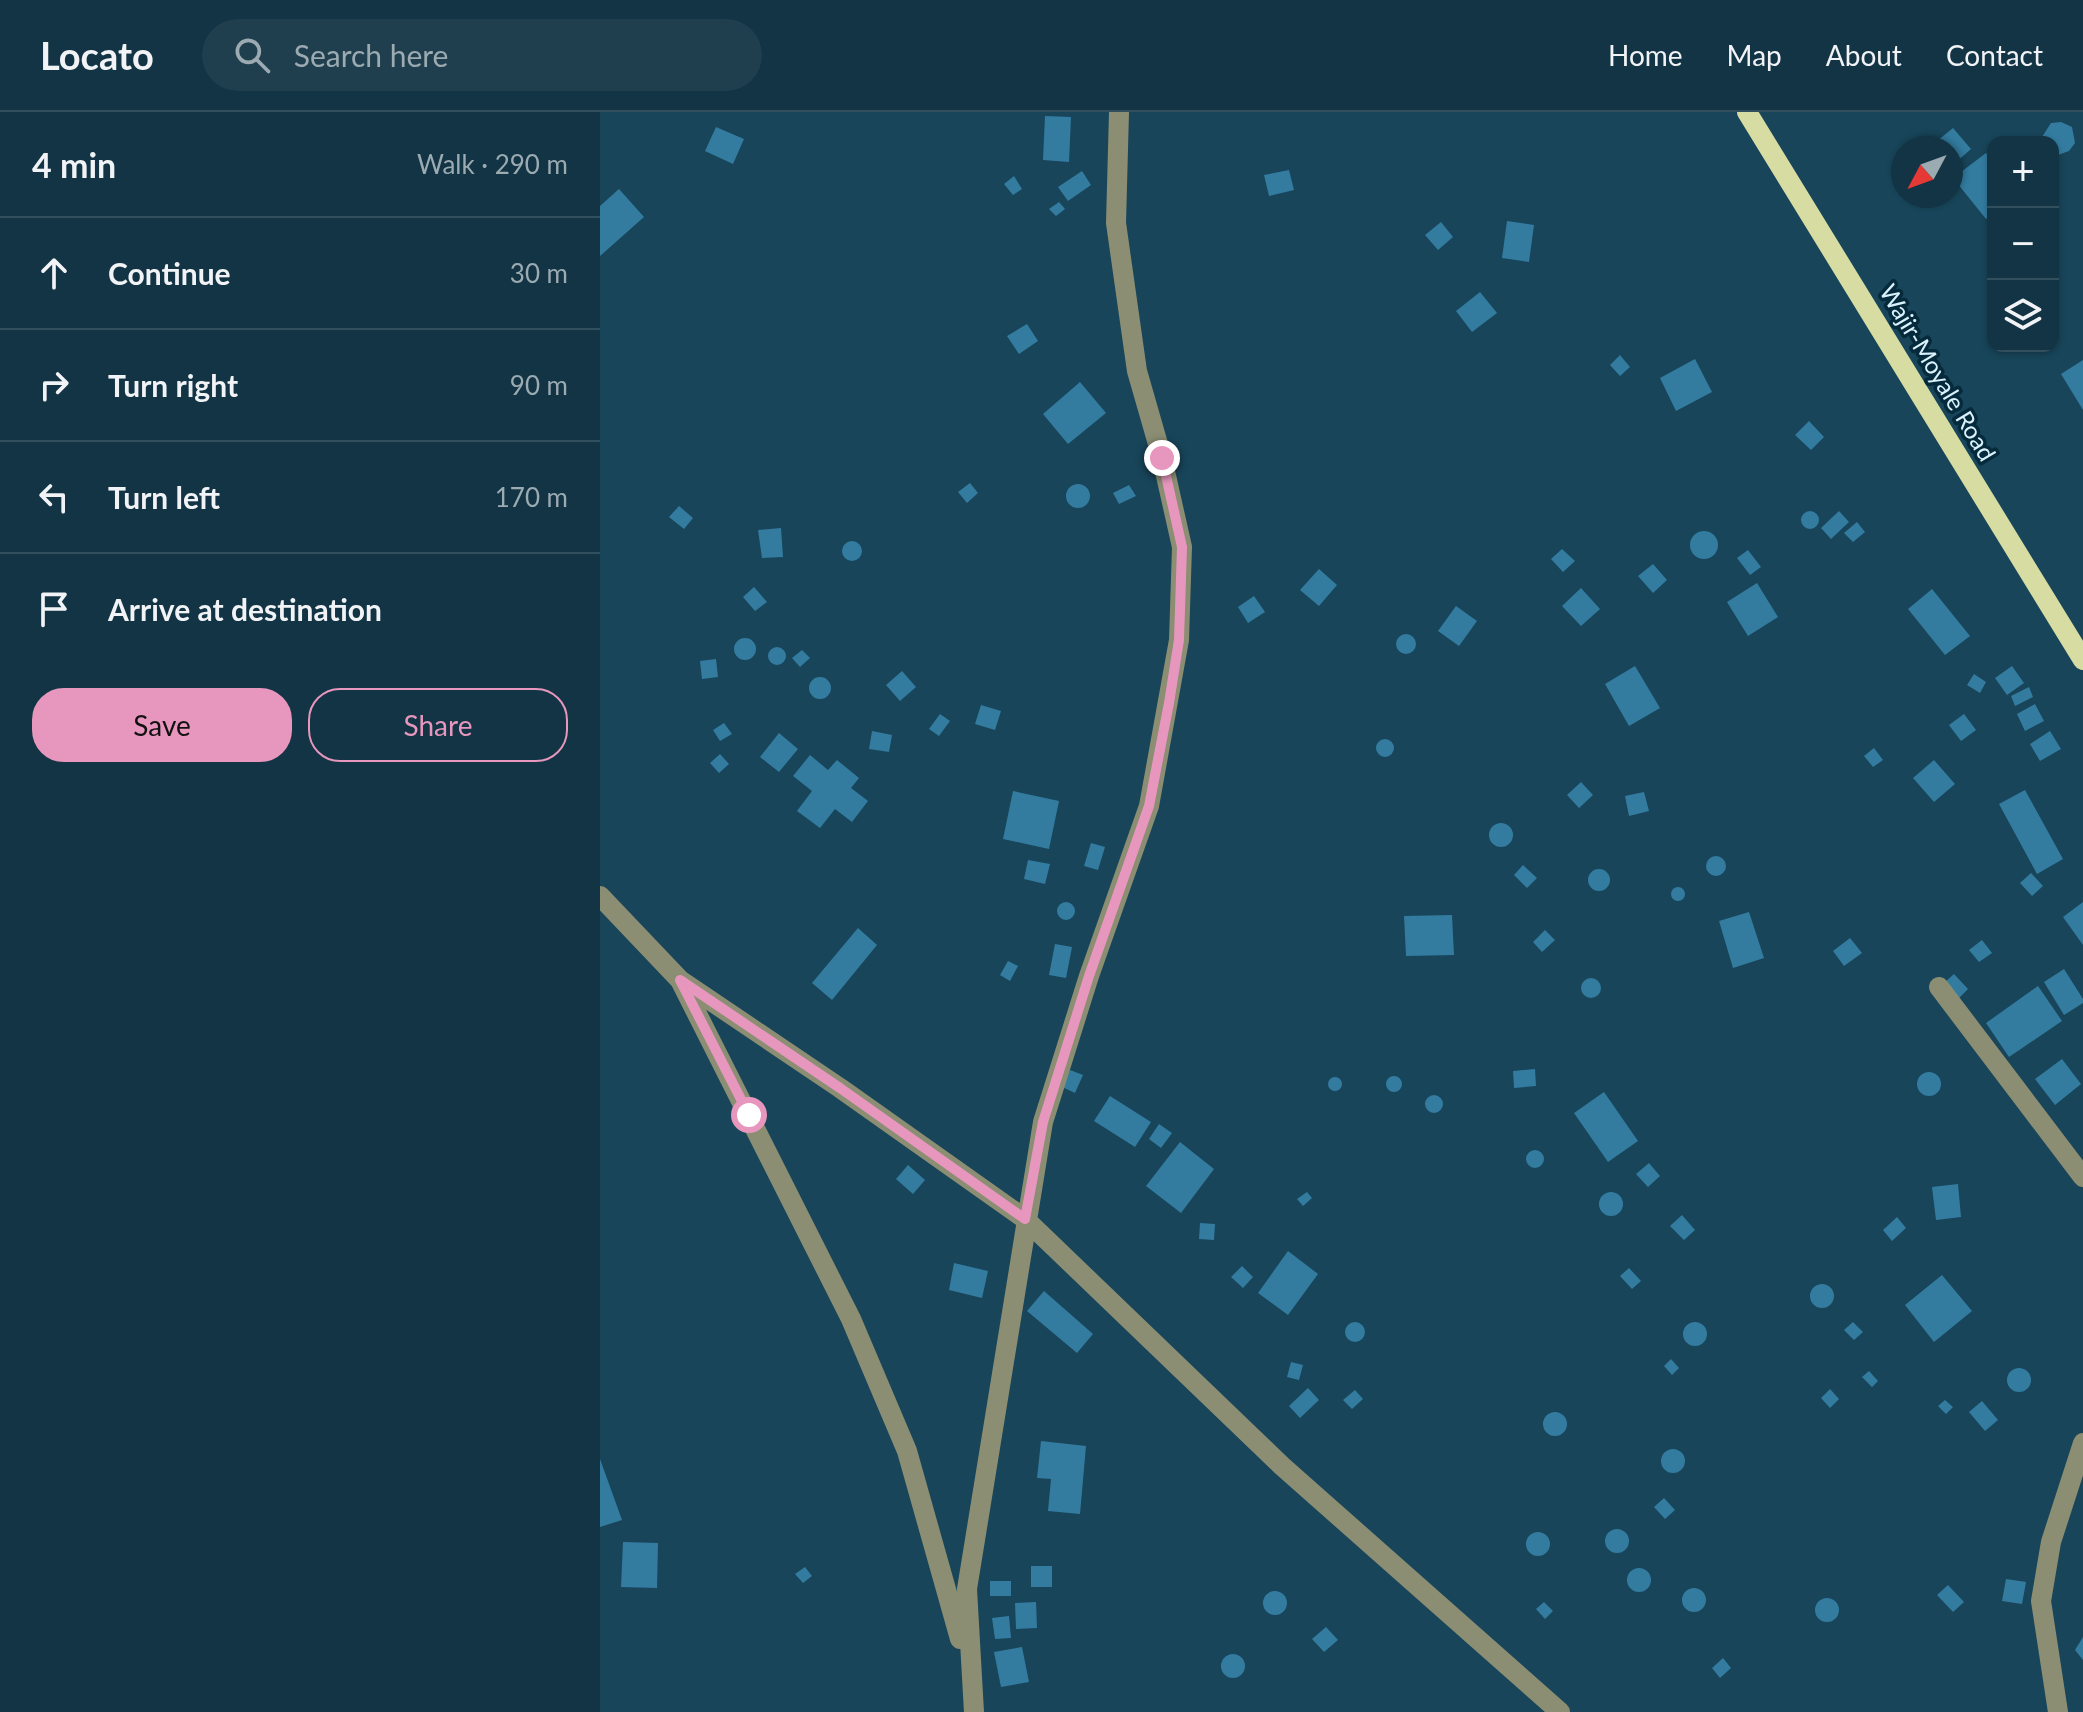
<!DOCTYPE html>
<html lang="en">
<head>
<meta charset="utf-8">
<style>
	:root { --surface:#123444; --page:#1f3f4f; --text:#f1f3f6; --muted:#9caab2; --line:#314f5d; --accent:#e797bd }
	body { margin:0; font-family:Lato,sans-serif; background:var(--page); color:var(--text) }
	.controls { position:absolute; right:24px; top:24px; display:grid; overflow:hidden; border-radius:16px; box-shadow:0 2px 6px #0004 }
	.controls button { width:72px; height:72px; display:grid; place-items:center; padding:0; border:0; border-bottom:2px solid var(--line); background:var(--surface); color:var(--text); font:40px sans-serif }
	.compass { position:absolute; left:1291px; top:24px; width:72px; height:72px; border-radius:50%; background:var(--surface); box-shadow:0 2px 6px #0004; rotate:229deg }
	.stop { position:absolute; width:24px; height:24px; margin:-18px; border:6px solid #e797bd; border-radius:50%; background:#fff }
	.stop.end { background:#e797bd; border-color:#fff; box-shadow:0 2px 8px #0008 }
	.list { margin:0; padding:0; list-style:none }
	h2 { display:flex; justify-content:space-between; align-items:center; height:104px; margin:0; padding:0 32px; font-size:34px }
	h2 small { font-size:26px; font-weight:400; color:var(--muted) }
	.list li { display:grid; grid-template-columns:52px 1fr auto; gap:24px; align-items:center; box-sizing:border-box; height:112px; padding:0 32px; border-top:2px solid var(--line) }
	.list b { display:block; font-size:30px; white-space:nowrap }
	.list em { font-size:26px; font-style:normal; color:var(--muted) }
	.actions { display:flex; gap:16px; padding:24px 32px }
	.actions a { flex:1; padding:18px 0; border:2px solid var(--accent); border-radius:32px; text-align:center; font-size:28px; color:var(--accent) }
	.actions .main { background:var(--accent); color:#111 }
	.icon { flex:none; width:44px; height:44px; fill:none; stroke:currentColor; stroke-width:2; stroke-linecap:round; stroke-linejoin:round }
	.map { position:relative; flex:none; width:1483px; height:1600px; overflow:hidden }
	header { display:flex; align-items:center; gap:48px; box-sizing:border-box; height:112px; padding:0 40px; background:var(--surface); border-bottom:2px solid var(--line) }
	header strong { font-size:38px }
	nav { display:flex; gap:44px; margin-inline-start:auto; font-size:28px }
	.search { width:560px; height:72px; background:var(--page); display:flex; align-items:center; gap:20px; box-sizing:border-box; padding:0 28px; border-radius:44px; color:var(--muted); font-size:30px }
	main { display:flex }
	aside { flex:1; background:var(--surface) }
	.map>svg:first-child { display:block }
</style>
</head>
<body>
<header>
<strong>Locato</strong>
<div class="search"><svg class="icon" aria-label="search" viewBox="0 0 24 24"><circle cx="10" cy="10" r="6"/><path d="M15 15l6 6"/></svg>Search here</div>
<nav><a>Home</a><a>Map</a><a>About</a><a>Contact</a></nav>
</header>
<main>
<aside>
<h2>4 min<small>Walk · 290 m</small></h2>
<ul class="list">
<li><svg class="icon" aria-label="ahead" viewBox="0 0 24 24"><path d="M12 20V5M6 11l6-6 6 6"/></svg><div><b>Continue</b></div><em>30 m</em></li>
<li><svg class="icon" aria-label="right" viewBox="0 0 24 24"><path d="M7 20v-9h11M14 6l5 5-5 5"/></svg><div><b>Turn right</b></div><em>90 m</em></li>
<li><svg class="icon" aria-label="left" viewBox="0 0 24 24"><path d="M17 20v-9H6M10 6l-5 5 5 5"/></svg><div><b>Turn left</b></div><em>170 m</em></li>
<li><svg class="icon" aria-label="arrive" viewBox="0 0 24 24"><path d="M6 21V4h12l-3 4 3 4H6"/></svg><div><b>Arrive at destination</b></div></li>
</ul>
<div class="actions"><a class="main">Save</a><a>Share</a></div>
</aside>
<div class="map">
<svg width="1483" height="1600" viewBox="0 0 1483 1600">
	<rect width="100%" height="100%" fill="#18455a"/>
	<path fill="#337ca0" d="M445,4L471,5L469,50L443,48Z
		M1461,10L1472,15L1475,31L1469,39L1458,43L1453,41V30H1443L1442,25L1451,11Z
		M116,15L144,27L133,52L105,39Z
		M1353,16L1371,37L1355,51L1351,36H1343L1337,29Z
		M1386,41L1393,50V101L1386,107L1353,66Z
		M689,58L694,78L669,84L664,63Z
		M482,59L491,73L468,89L458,75Z
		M414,64L422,77L413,83L404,72Z
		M19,77L44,105L0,144V94Z
		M459,90L465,97L456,104L449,97Z
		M907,109L934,113L929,150L902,146Z
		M841,110L853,125L838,138L825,123Z
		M880,180L897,201L872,220L856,199Z
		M427,212L438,229L419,242L407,224Z
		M1020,243L1030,255L1020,264L1010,253Z
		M1095,247L1112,280L1076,299L1060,266Z
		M1483,248V298L1461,262Z
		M480,270L506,301L468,332L443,302Z
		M1209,309L1224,325L1211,338L1195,323Z
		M370,371L378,381L367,391L358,380Z
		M466 384a12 12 0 1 1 24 0a12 12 0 1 1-24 0Z
		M529,373L536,384L519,392L513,381Z
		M79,394L93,406L84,417L69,405Z
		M1239,399L1249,410L1231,427L1221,416Z
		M1201 408a9 9 0 1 1 18 0a9 9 0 1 1-18 0Z
		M1257,410L1265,420L1253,430L1244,421Z
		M181,416L183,445L162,446L158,418Z
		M1090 433a14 14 0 1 1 28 0a14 14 0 1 1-28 0Z
		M242 439a10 10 0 1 1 20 0a10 10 0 1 1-20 0Z
		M962,437L975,449L963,460L951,447Z
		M1148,438L1161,455L1150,463L1137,446Z
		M1053,452L1067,468L1053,481L1038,464Z
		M719,457L737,473L719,494L700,478Z
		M1157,471L1178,505L1148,524L1127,490Z
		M154,475L167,490L155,499L143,485Z
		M981,476L1000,497L981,514L962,494Z
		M1332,477L1370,524L1345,543L1308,497Z
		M654,484L665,500L648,511L638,495Z
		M856,494L877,509L859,534L838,519Z
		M796 532a10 10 0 1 1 20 0a10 10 0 1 1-20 0Z
		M134 537a11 11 0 1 1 22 0a11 11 0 1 1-22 0Z
		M168 544a9 9 0 1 1 18 0a9 9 0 1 1-18 0Z
		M202,538L210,546L200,555L192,546Z
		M116,547L118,565L102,567L100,549Z
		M1035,554L1060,596L1029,614L1005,572Z
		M1412,554L1424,571L1407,583L1395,566Z
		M302,559L316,575L300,589L286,573Z
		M1374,562L1386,570L1380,581L1367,573Z
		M209 576a11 11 0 1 1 22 0a11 11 0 1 1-22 0Z
		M1429,575L1433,585L1415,594L1411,584Z
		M1435,592L1444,609L1425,619L1417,602Z
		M381,593L401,599L395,618L375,612Z
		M340,602L350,609L339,624L329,617Z
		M1364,602L1376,618L1361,629L1349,613Z
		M124,611L132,622L120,629L113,618Z
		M272,619L292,623L289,640L269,637Z
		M1450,619L1461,637L1440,649L1430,632Z
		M179,621L198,637L179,660L160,645Z
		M776 636a9 9 0 1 1 18 0a9 9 0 1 1-18 0Z
		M1274,636L1283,648L1273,655L1264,644Z
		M120,642L129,652L119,661L110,651Z
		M210,643L228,658L237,648L259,666L251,676L268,689L252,710L235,697L220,716L197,699L212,679L193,664Z
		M1334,648L1355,672L1334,690L1313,666Z
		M981,670L993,683L979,696L967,683Z
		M1425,678L1463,747L1437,762L1399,692Z
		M413,679L459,689L449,737L403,727Z
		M1044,680L1049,699L1029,704L1025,684Z
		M889 723a12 12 0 1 1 24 0a12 12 0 1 1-24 0Z
		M491,731L505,735L498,758L484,754Z
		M1106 754a10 10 0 1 1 20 0a10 10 0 1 1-20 0Z
		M428,748L450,752L445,772L424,767Z
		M923,753L937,766L927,776L914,763Z
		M988 768a11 11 0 1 1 22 0a11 11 0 1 1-22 0Z
		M1431,761L1443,774L1432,784L1420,771Z
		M1071 782a7 7 0 1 1 14 0a7 7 0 1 1-14 0Z
		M457 799a9 9 0 1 1 18 0a9 9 0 1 1-18 0Z
		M1483,790V833L1463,805Z
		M1149,800L1164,846L1133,856L1119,809Z
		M852,803L854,843L806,844L804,804Z
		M258,816L277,833L232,888L212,871Z
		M945,818L955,828L942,840L933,830Z
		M1250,826L1262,841L1244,854L1233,839Z
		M1382,828L1392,841L1379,850L1369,838Z
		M455,832L472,835L466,866L449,863Z
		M408,849L418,854L410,869L400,863Z
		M1464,857L1483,887V891L1464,903L1444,870Z
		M1354,862L1368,877L1359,886L1344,871Z
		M981 876a10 10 0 1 1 20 0a10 10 0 1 1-20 0Z
		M1438,874L1462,909L1409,945L1386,911Z
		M1462,947L1481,972L1455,993L1435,967Z
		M935,957L936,974L914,976L913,959Z
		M470,958L483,963L475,981L462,975Z
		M1317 972a12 12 0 1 1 24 0a12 12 0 1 1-24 0Z
		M786 972a8 8 0 1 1 16 0a8 8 0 1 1-16 0Z
		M728 972a7 7 0 1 1 14 0a7 7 0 1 1-14 0Z
		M1004,980L1038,1029L1008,1050L974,1001Z
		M825 992a9 9 0 1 1 18 0a9 9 0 1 1-18 0Z
		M510,984L551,1010L535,1035L494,1009Z
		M559,1012L572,1021L561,1036L549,1027Z
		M580,1030L614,1057L581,1101L546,1074Z
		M926 1047a9 9 0 1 1 18 0a9 9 0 1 1-18 0Z
		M1049,1051L1060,1064L1048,1075L1036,1062Z
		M308,1053L325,1068L313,1082L296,1067Z
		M1358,1072L1361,1105L1336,1108L1332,1075Z
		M707,1080L712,1086L703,1094L697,1087Z
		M999 1092a12 12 0 1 1 24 0a12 12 0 1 1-24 0Z
		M1082,1103L1095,1118L1084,1128L1070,1114Z
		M1297,1105L1306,1116L1292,1129L1283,1118Z
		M600,1111L615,1112L614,1128L599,1127Z
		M688,1139L718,1162L688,1203L658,1181Z
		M354,1151L388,1159L382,1186L349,1178Z
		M642,1154L653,1165L643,1176L631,1165Z
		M1029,1156L1041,1169L1032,1177L1020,1164Z
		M1342,1163L1372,1199L1334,1230L1305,1193Z
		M1210 1184a12 12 0 1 1 24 0a12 12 0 1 1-24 0Z
		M444,1179L493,1222L477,1241L427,1199Z
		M745 1220a10 10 0 1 1 20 0a10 10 0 1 1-20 0Z
		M1253,1210L1263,1220L1254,1228L1244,1218Z
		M1083 1222a12 12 0 1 1 24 0a12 12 0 1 1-24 0Z
		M1071,1247L1079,1256L1072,1263L1064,1254Z
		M691,1250L703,1253L699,1268L687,1265Z
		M1407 1268a12 12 0 1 1 24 0a12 12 0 1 1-24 0Z
		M1269,1259L1278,1269L1272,1275L1262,1265Z
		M708,1276L719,1288L700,1306L689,1294Z
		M1230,1277L1239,1287L1230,1296L1221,1286Z
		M755,1278L763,1287L752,1297L743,1288Z
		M1345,1288L1353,1295L1346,1302L1338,1294Z
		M1382,1289L1398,1308L1385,1319L1369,1300Z
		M943 1312a12 12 0 1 1 24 0a12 12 0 1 1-24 0Z
		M441,1329L486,1334L480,1402L448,1399L451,1367L437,1366Z
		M1061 1349a12 12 0 1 1 24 0a12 12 0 1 1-24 0Z
		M0,1347L22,1408L0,1415Z
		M1064,1386L1075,1398L1065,1407L1054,1395Z
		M1005 1429a12 12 0 1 1 24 0a12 12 0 1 1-24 0Z
		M926 1432a12 12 0 1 1 24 0a12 12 0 1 1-24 0Z
		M23,1430L58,1431L57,1476L21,1475Z
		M431,1454H452V1475H431Z
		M205,1455L212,1464L203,1471L195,1462Z
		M1027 1468a12 12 0 1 1 24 0a12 12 0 1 1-24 0Z
		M1406,1467L1426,1470L1422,1492L1402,1489Z
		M390,1469H411V1484H390Z
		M1348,1473L1364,1490L1353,1500L1337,1483Z
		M1082 1488a12 12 0 1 1 24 0a12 12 0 1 1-24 0Z
		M663 1491a12 12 0 1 1 24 0a12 12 0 1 1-24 0Z
		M1215 1498a12 12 0 1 1 24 0a12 12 0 1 1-24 0Z
		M436,1490L437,1516L416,1517L415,1491Z
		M944,1490L953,1499L945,1507L936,1497Z
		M409,1504L411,1526L395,1527L392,1506Z
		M726,1515L738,1528L724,1540L712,1527Z
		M1483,1525V1548L1475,1538Z
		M422,1535L429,1570L401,1575L394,1540Z
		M621 1554a12 12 0 1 1 24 0a12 12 0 1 1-24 0Z
		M1123,1546L1131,1556L1120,1566L1112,1556Z"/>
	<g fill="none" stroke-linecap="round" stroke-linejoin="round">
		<path stroke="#8b8e72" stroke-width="20" d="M0,784L80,868L240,976L425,1107L682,1354L960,1600
			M81,870L251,1207L307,1339L360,1527
			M1339,875L1483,1065
			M374,1600L367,1477L443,1010L489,864L549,694L579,528L582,435L562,346L537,259L516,111L519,0
			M1458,1600L1441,1489L1451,1430L1483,1331"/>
		<path stroke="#d7dca2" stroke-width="20" d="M1147,0L1483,548"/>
	</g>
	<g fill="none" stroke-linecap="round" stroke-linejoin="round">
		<path stroke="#e797bd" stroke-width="10" d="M149,1003L80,868L240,976L425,1107L443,1010L489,864L549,694L569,591L579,528L582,435L562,346"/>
	</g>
	<g text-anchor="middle" stroke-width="7" stroke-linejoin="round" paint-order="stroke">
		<g font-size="24" fill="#daf1fe" stroke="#052a3b">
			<text transform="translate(1337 261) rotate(59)" y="8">Wajir-Moyale Road</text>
		</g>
	</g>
</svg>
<div class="controls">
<button>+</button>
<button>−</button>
<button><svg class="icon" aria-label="layers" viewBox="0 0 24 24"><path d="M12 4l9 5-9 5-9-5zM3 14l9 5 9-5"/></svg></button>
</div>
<svg class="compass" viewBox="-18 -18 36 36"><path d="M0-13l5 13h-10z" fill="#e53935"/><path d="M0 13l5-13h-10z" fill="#9caab2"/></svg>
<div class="stop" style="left:149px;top:1003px"></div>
<div class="stop end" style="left:562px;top:346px"></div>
</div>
</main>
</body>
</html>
